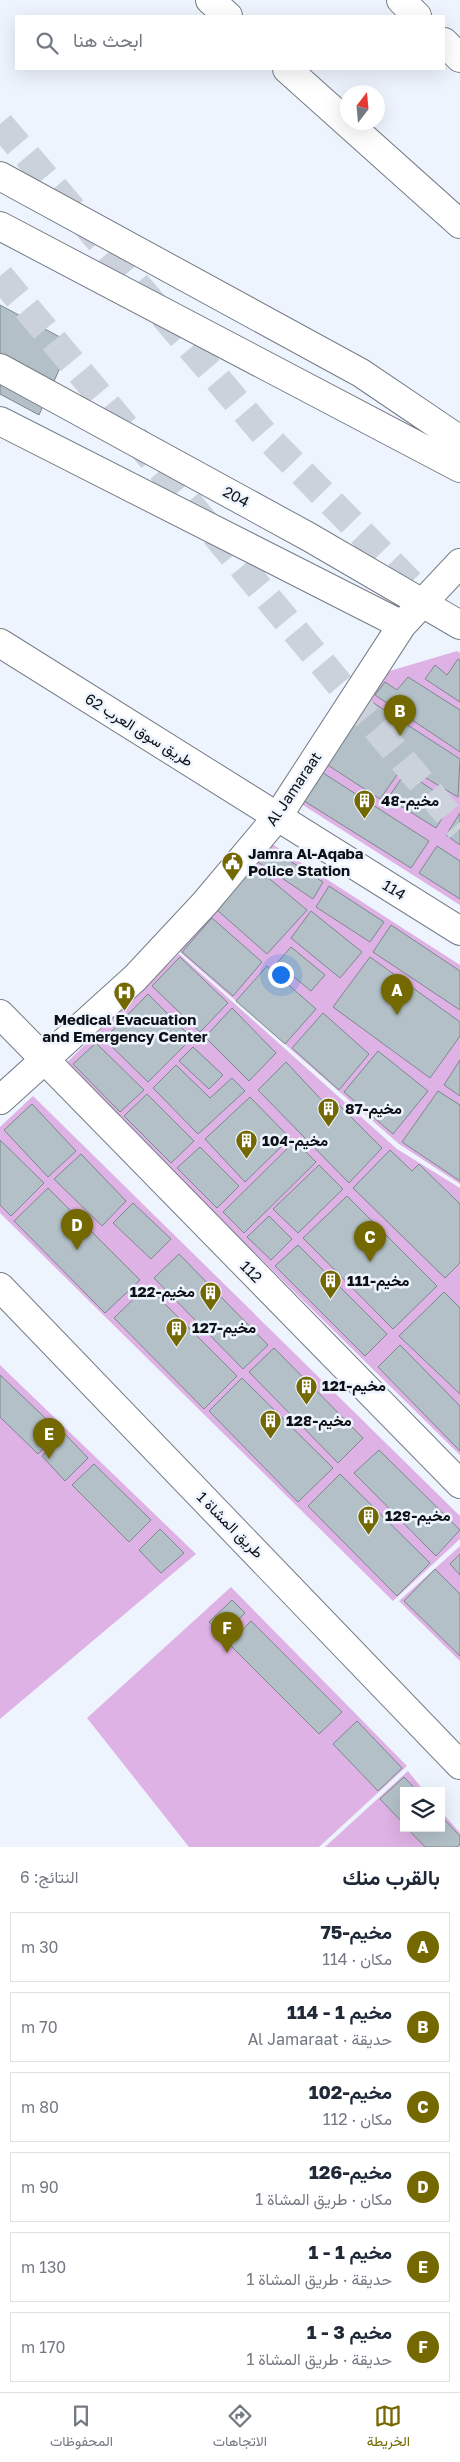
<!DOCTYPE html>
<html lang="ar">
<head>
<meta charset="utf-8">
<style>
	:root { --surface:#fff; --page:#f2f2f3; --text:#1f2937; --muted:#747a83; --line:#e0e1e3; --accent:#746900 }
	body { margin:0; font-family:"Golos Text",Vazirmatn,sans-serif; background:var(--page); color:var(--text); direction:rtl }
	.controls { position:absolute; right:15px; bottom:15px; display:grid; overflow:hidden; border-radius:0px; box-shadow:0 5px 20px #0002 }
	.controls button { width:45px; height:45px; display:grid; place-items:center; padding:0; border:0; border-bottom:1px solid var(--line); background:var(--surface); color:var(--text); font:25px sans-serif }
	.compass { position:absolute; left:340px; top:85px; width:45px; height:45px; border-radius:50%; background:var(--surface); box-shadow:0 5px 20px #0002; rotate:16deg }
	.you { position:absolute; left:280px; top:974px; width:18px; height:18px; margin:-12px; border:4px solid #fff; border-radius:50%; background:#1a73e8; box-shadow:0 0 0 8px #1a73e833 }
	.badge { display:grid; place-items:center; width:32px; height:32px; border-radius:50%; background:var(--accent); color:#fff; font-size:16px; font-weight:700 }
	.pin { position:absolute; translate:-50% -41px; filter:drop-shadow(0 1px 2px #0008) }
	.pin::after { content:''; position:absolute; top:26px; width:18px; height:15px; background:inherit; clip-path:polygon(0 0,100% 0,50% 100%) }
	.list { margin:0; padding:0; list-style:none }
	h2 { display:flex; justify-content:space-between; align-items:center; height:65px; margin:0; padding:0 20px; font-size:21px }
	h2 small { font-size:16px; font-weight:400; color:var(--muted) }
	.list li { display:grid; grid-template-columns:32px 1fr auto; gap:15px; align-items:center; box-sizing:border-box; height:70px; margin:0 10px 10px; padding:0 10px; border:1px solid var(--line); border-radius:0px }
	.list b { display:block; font-size:19px; white-space:nowrap }
	.list p { margin:0; font-size:16px; white-space:nowrap; color:var(--muted) }
	.list em { font-size:16px; font-style:normal; color:var(--muted) }
	.icon { flex:none; width:28px; height:28px; fill:none; stroke:currentColor; stroke-width:2; stroke-linecap:round; stroke-linejoin:round }
	.map { position:relative; flex:none; width:460px; height:1847px; overflow:hidden; direction:ltr }
	.search { position:absolute; background:var(--surface); box-shadow:0 5px 20px #0002; left:15px; right:15px; top:15px; height:55px; display:flex; align-items:center; gap:12px; box-sizing:border-box; padding:0 18px; border-radius:0px; color:var(--muted); font-size:19px }
	.sheet { height:545px; background:var(--surface) }
	nav { display:flex; justify-content:space-around; align-items:center; box-sizing:border-box; height:70px; border-top:1px solid var(--line); background:var(--surface); font-size:14px; color:var(--muted) }
	nav a { display:grid; justify-items:center; gap:2px }
	nav .on { color:var(--accent) }
	.map>svg:first-child { display:block }
</style>
</head>
<body>
<div class="map">
<svg width="460" height="1847" viewBox="0 0 460 1847">
	<rect width="100%" height="100%" fill="#eef4fe"/>
	<path fill="#deb2e4" d="M457,651L460,653V905L295,800L383,673Z
		M269,842L460,965V1184L399,1144L180,952Z
		M179,954L397,1149L460,1188V1455L64,1065Z
		M33,1096L460,1516V1539L393,1601L0,1213V1127Z
		M0,1365L196,1554L0,1719Z
		M460,1546V1661L399,1601Z
		M231,1587L407,1766L319,1847H189L87,1718Z
		M408,1771L424,1791H404V1828H441V1811L460,1833V1847H325Z"/>
	<path fill="#b3c0c7" stroke="#7b888e" d="M0,305L71,343L39,415L0,394Z
		M458,659L460,660V702L425,679L435,665L447,675Z
		M408,677L460,710V752L375,695L385,682L397,690Z
		M369,700L460,759L458,797L404,765L380,799L323,762Z
		M320,771L429,841L411,868L301,799Z
		M406,772L452,803L436,828L388,798Z
		M460,813V845L446,835Z
		M437,846L460,861V899L419,873Z
		M268,847L323,882L313,899L258,862Z
		M253,865L307,910L267,954L216,909Z
		M329,886L384,922L370,942L316,907Z
		M311,911L362,952L340,978L291,938Z
		M212,918L262,962L233,996L182,952Z
		M391,925L460,971V1010L373,952Z
		M291,947L325,975L311,991L277,963Z
		M180,957L228,1003L200,1032L152,986Z
		M370,957L460,1022V1036L430,1078L333,1007Z
		M267,966L316,1009L285,1044L236,1001Z
		M148,994L192,1038L148,1082L104,1039Z
		M232,1008L276,1053L249,1081L205,1037Z
		M323,1013L369,1054L339,1090L292,1048Z
		M96,1043L144,1090L120,1112L73,1064Z
		M193,1047L223,1075L209,1089L179,1061Z
		M378,1051L428,1091L393,1134L344,1092Z
		M460,1060V1096L444,1085Z
		M286,1062L329,1108L336,1102L382,1148L349,1183L258,1090Z
		M176,1065L210,1098L232,1078L245,1091L198,1134L153,1088Z
		M438,1091L460,1105V1181L402,1142Z
		M147,1094L194,1141L171,1163L124,1116Z
		M250,1097L290,1138L245,1182L205,1139Z
		M32,1104L76,1151L48,1177L4,1130Z
		M0,1140L44,1183L11,1216L0,1205Z
		M295,1141L316,1162L244,1233L223,1212Z
		M200,1147L239,1186L217,1208L177,1168Z
		M390,1150L412,1171L419,1164L460,1204V1263L445,1278L353,1188Z
		M81,1154L126,1201L102,1226L54,1179Z
		M319,1165L343,1189L298,1233L273,1209Z
		M48,1188L140,1280L105,1313L14,1221Z
		M347,1196L437,1286L393,1329L303,1238Z
		M133,1203L171,1239L151,1259L113,1223Z
		M269,1216L292,1239L271,1260L247,1237Z
		M298,1245L387,1334L365,1356L275,1266Z
		M179,1254L268,1345L243,1369L154,1278Z
		M147,1286L237,1376L204,1409L114,1318Z
		M444,1292L460,1308V1394L399,1336Z
		M400,1345L460,1406V1451L378,1367Z
		M274,1348L363,1438L338,1463L249,1372Z
		M0,1375L59,1431L38,1454L0,1417Z
		M242,1378L333,1468L298,1502L209,1411Z
		M65,1434L88,1458L65,1481L42,1456Z
		M379,1450L460,1530L436,1556L354,1473Z
		M94,1464L151,1520L129,1542L72,1485Z
		M340,1474L430,1563L397,1596L308,1506Z
		M160,1529L184,1553L161,1573L139,1550Z
		M460,1554V1575L450,1564Z
		M435,1569L460,1594V1656L404,1601Z
		M232,1600L245,1613L222,1635L209,1622Z
		M251,1621L342,1712L319,1734L229,1644Z
		M357,1721L402,1768L378,1791L333,1744Z
		M404,1777L417,1791H404V1824L380,1799Z
		M441,1816L460,1836V1844L457,1847H425L407,1828H441Z"/>
	<g fill="none" stroke-linecap="round" stroke-linejoin="round">
		<path stroke="#ccd2db" stroke-width="28" stroke-dasharray="28 14" stroke-linecap="butt" d="M0,124L266,436L429,602
			M0,276L460,829"/>
		<defs>
			<path id="street" d="M210,0L228,16
				M287,69L460,224
				M0,176L361,373L460,440
				M0,226L460,468
				M0,368L309,537L460,625
				M0,421L402,625
				M0,643L460,931
				M0,1014L460,1484
				M0,1100L135,978L205,903L278,816L402,625L460,563
				M0,1287L460,1765"/>
			<path id="primary" d="M401,0L417,16
				M444,42L460,58"/>
		</defs>
		<use href="#street" stroke="#767d87" stroke-width="30"/>
		<use href="#primary" stroke="#767d87" stroke-width="30"/>
		<use href="#street" stroke="#fff" stroke-width="28"/>
		<use href="#primary" stroke="#fff" stroke-width="28"/>
	</g>
	<defs>
		<symbol id="building-pin" viewBox="-11 -11 22 30"><path d="M0 17L-7.5 6A9.5 9.5 0 1 1 7.5 6Z" fill="#746900" stroke="#eef4fe"/><path d="M-4-6H4V6H1V3H-1V6H-4ZM-2.5-4.3h1.7v1.8h-1.7ZM.8-4.3h1.7v1.8H.8ZM-2.5-1h1.7V.8h-1.7ZM.8-1h1.7V.8H.8Z" fill="#fff"/></symbol>
		<symbol id="civic-pin" viewBox="-11 -11 22 30"><path d="M0 17L-7.5 6A9.5 9.5 0 1 1 7.5 6Z" fill="#746900" stroke="#eef4fe"/><path d="M-.6-6.5H3V-4.5H.6V-3L4-1V1h2V6H-6V1h2V-1L-.6-3ZM-1.2 2.5V6h2.4V2.5Z" fill="#fff"/></symbol>
		<symbol id="hospital-pin" viewBox="-11 -11 22 30"><path d="M0 17L-7.5 6A9.5 9.5 0 1 1 7.5 6Z" fill="#746900" stroke="#eef4fe"/><path d="M-5-5h3v3.5h4V-5h3V5h-3V1.5h-4V5h-3Z" fill="#fff"/></symbol>
	</defs>
	<g fill-rule="evenodd">
		<use href="#building-pin" x="352" y="788" width="25" height="34"/>
		<use href="#civic-pin" x="220" y="850" width="25" height="34"/>
		<use href="#hospital-pin" x="112" y="980" width="25" height="34"/>
		<use href="#building-pin" x="316" y="1096" width="25" height="34"/>
		<use href="#building-pin" x="234" y="1128" width="25" height="34"/>
		<use href="#building-pin" x="318" y="1268" width="25" height="34"/>
		<use href="#building-pin" x="198" y="1280" width="25" height="34"/>
		<use href="#building-pin" x="164" y="1316" width="25" height="34"/>
		<use href="#building-pin" x="294" y="1374" width="25" height="34"/>
		<use href="#building-pin" x="258" y="1408" width="25" height="34"/>
		<use href="#building-pin" x="356" y="1504" width="25" height="34"/>
	</g>
	<g text-anchor="middle" stroke-width="5" stroke-linejoin="round" paint-order="stroke">
		<g font-size="15" fill="#0d1014" stroke="#eef4fe">
			<text transform="translate(236 497) rotate(28)" y="5">204</text>
			<text transform="translate(139 730) rotate(32)" y="5">طريق سوق العرب 62</text>
			<text transform="translate(294 789) rotate(-56)" y="5">Al Jamaraat</text>
			<text transform="translate(394 890) rotate(32)" y="5">114</text>
			<text transform="translate(251 1272) rotate(46)" y="5">112</text>
			<text transform="translate(230 1525) rotate(45)" y="5">طريق المشاة 1</text>
		</g>
		<g font-size="15" font-weight="bold" fill="#0d1014" stroke="#eef4fe" text-anchor="start">
			<text x="381" y="806">مخيم-48</text>
			<text x="248" y="859">Jamra Al-Aqaba<tspan x="248" dy="17">Police Station</tspan></text>
			<text x="125" y="1025" text-anchor="middle">Medical Evacuation<tspan x="125" dy="17">and Emergency Center</tspan></text>
			<text x="345" y="1114">مخيم-87</text>
			<text x="262" y="1146">مخيم-104</text>
			<text x="347" y="1286">مخيم-111</text>
			<text x="195" y="1297" text-anchor="end">مخيم-122</text>
			<text x="192" y="1333">مخيم-127</text>
			<text x="322" y="1391">مخيم-121</text>
			<text x="286" y="1426">مخيم-128</text>
			<text x="385" y="1521">مخيم-129</text>
		</g>
	</g>
</svg>
<div class="controls">
<button><svg class="icon" aria-label="layers" viewBox="0 0 24 24"><path d="M12 4l9 5-9 5-9-5zM3 14l9 5 9-5"/></svg></button>
</div>
<svg class="compass" viewBox="-18 -18 36 36"><path d="M0-13l5 13h-10z" fill="#e53935"/><path d="M0 13l5-13h-10z" fill="#747a83"/></svg>
<div class="you"></div>
<div class="pin badge" style="left:397px;top:1015px">A</div>
<div class="pin badge" style="left:400px;top:736px">B</div>
<div class="pin badge" style="left:370px;top:1262px">C</div>
<div class="pin badge" style="left:77px;top:1250px">D</div>
<div class="pin badge" style="left:49px;top:1459px">E</div>
<div class="pin badge" style="left:227px;top:1653px">F</div>
<div class="search"><svg class="icon" aria-label="search" viewBox="0 0 24 24"><circle cx="10" cy="10" r="6"/><path d="M15 15l6 6"/></svg>ابحث هنا</div>
</div>
<section class="sheet">
<h2>بالقرب منك<small>النتائج: 6</small></h2>
<ul class="list">
<li><span class="badge">A</span><div><b>مخيم-75</b><p>مكان · 114</p></div><em>30 m</em></li>
<li><span class="badge">B</span><div><b>مخيم 1 - 114</b><p>حديقة · Al Jamaraat</p></div><em>70 m</em></li>
<li><span class="badge">C</span><div><b>مخيم-102</b><p>مكان · 112</p></div><em>80 m</em></li>
<li><span class="badge">D</span><div><b>مخيم-126</b><p>مكان · طريق المشاة 1</p></div><em>90 m</em></li>
<li><span class="badge">E</span><div><b>مخيم 1 - 1</b><p>حديقة · طريق المشاة 1</p></div><em>130 m</em></li>
<li><span class="badge">F</span><div><b>مخيم 3 - 1</b><p>حديقة · طريق المشاة 1</p></div><em>170 m</em></li>
</ul>
</section>
<nav>
<a class="on"><svg class="icon" aria-label="map" viewBox="0 0 24 24"><path d="M3 6l6-2 6 2 6-2v14l-6 2-6-2-6 2zM9 4v14M15 6v14"/></svg>الخريطة</a>
<a><svg class="icon" aria-label="directions" viewBox="0 0 24 24"><path d="M12 3l9 9-9 9-9-9zM9 14v-3h6M13 9l2 2-2 2"/></svg>الاتجاهات</a>
<a><svg class="icon" aria-label="saved" viewBox="0 0 24 24"><path d="M7 4h10v16l-5-4-5 4z"/></svg>المحفوظات</a>
</nav>
</body>
</html>
